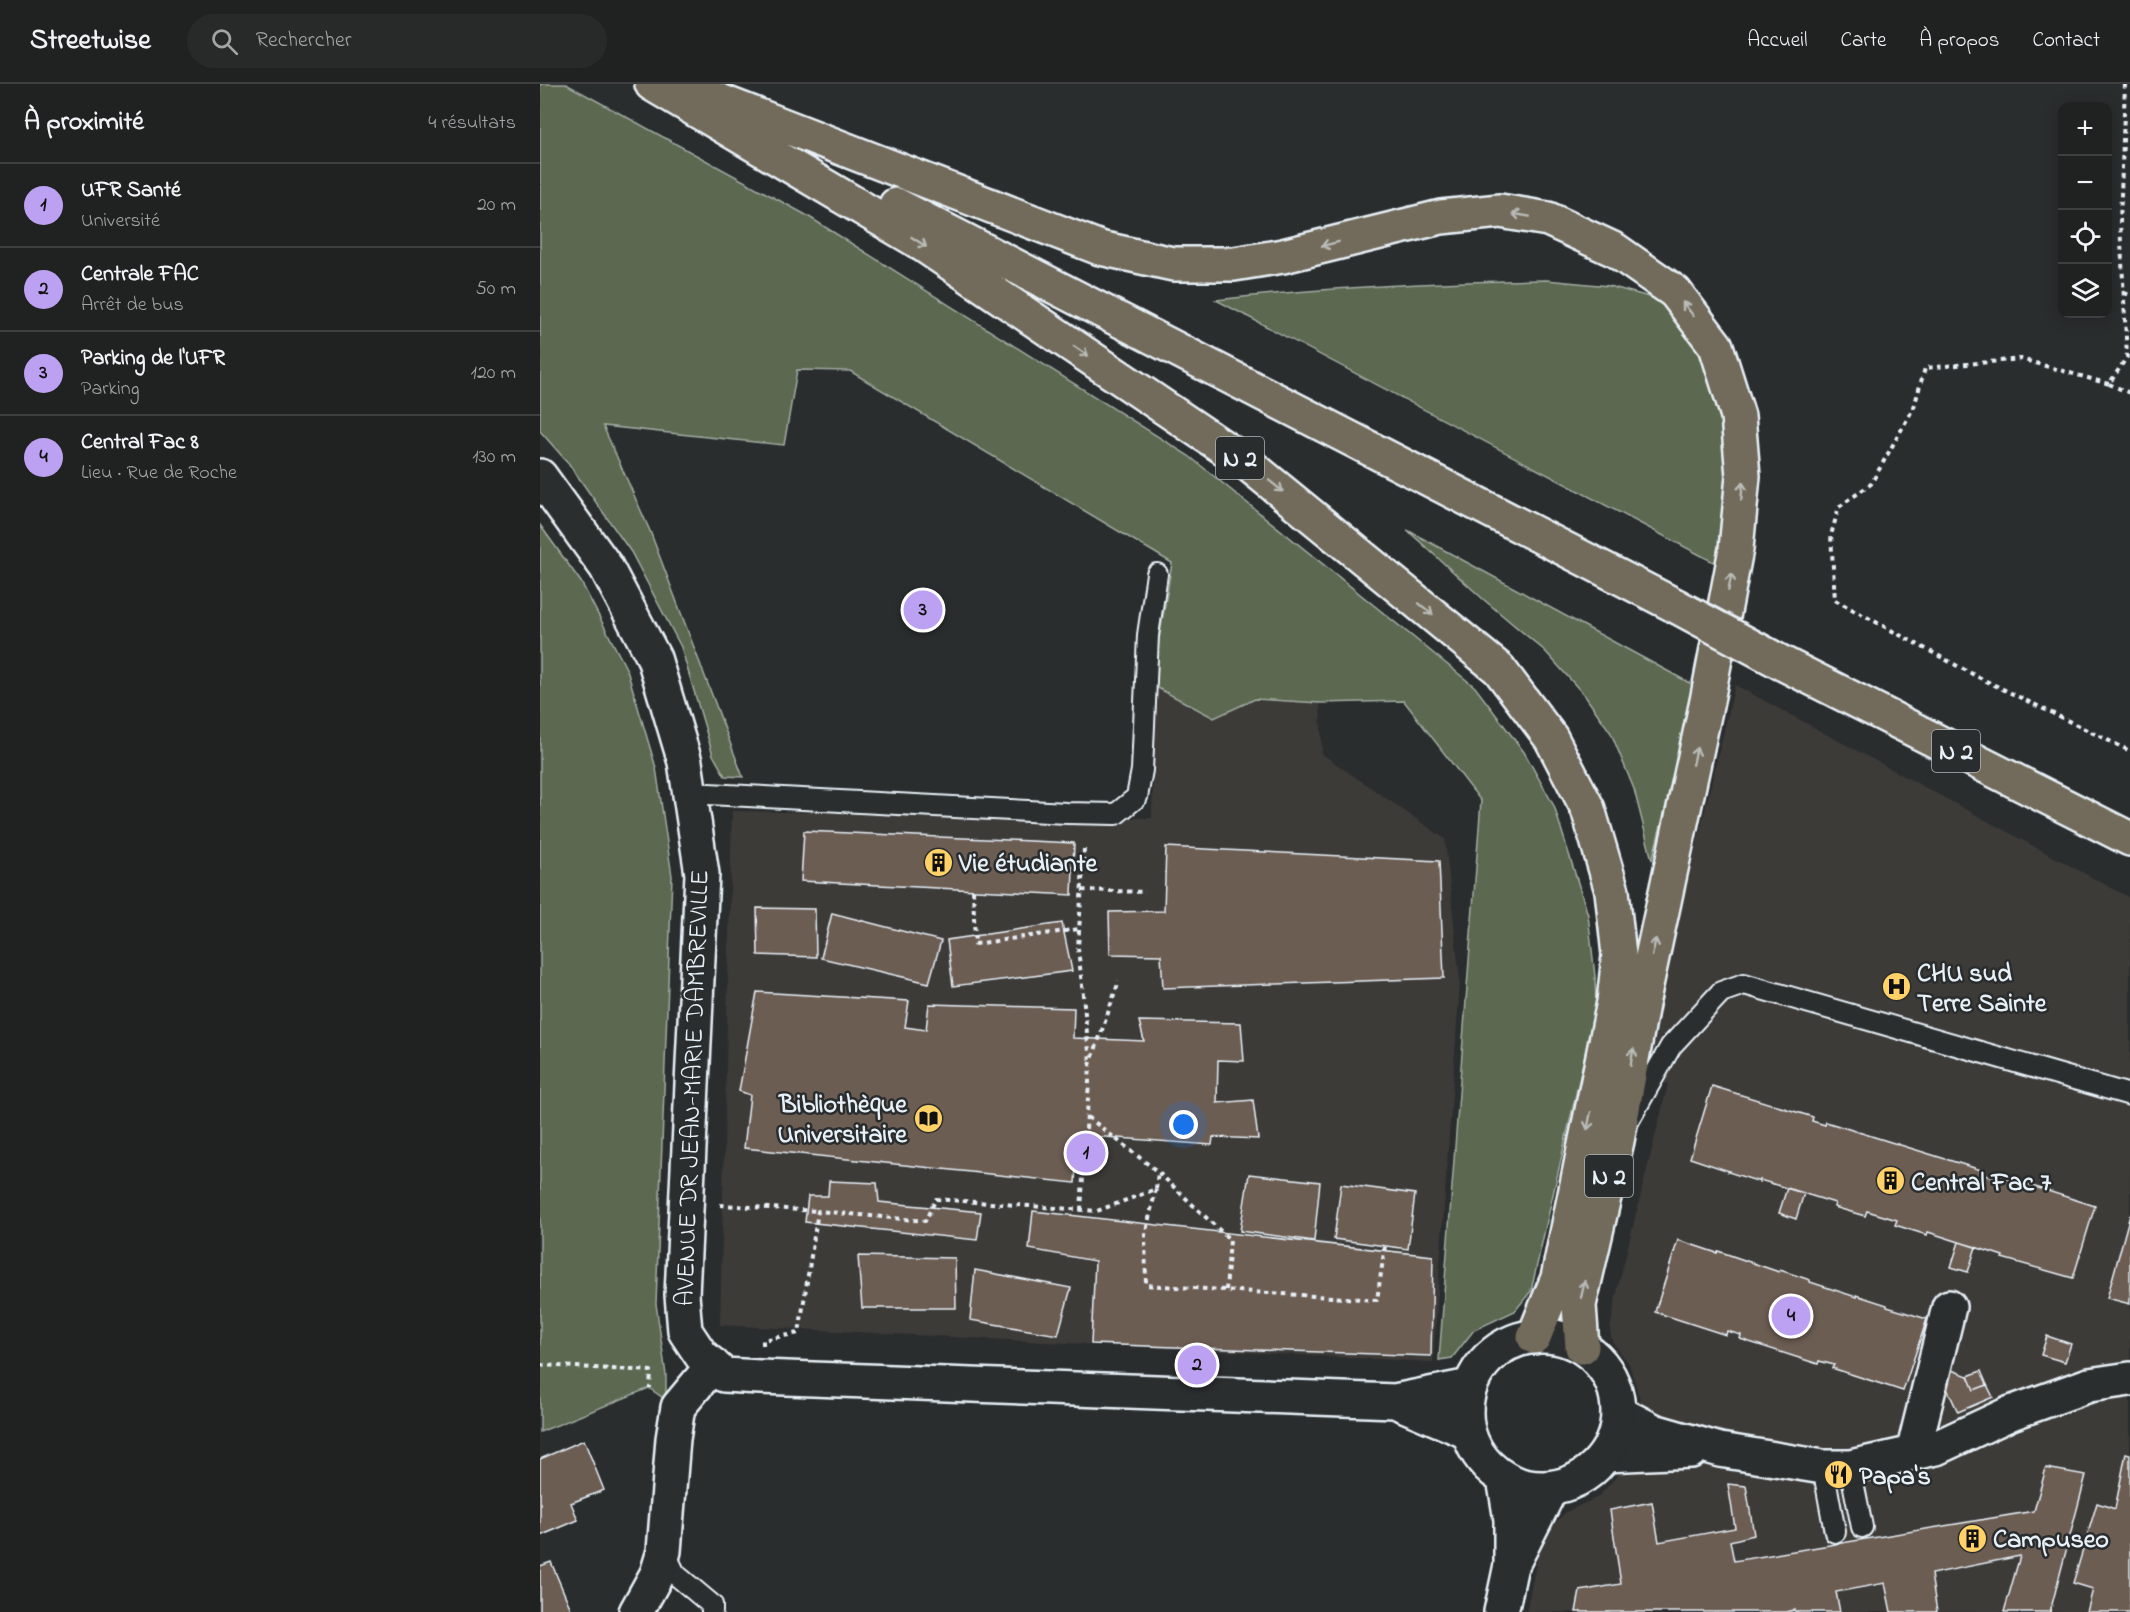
<!DOCTYPE html>
<html lang="fr">
<head>
<meta charset="utf-8">
<style>
	:root { --surface:#202222; --page:#282a2a; --text:#f1f3f6; --muted:#a2a4a5; --line:#3d3f40; --accent:#bca0f2 }
	body { margin:0; font-family:"Indie Flower",sans-serif; background:var(--page); color:var(--text) }
	.controls { position:absolute; right:18px; top:18px; display:grid; overflow:hidden; border-radius:12px; box-shadow:0 3px 15px #0003 }
	.controls button { width:54px; height:54px; display:grid; place-items:center; padding:0; border:0; border-bottom:2px solid var(--line); background:var(--surface); color:var(--text); font:30px sans-serif }
	.you { position:absolute; left:644px; top:1041px; width:21px; height:21px; margin:-15px; border:4px solid #fff; border-radius:50%; background:#1a73e8; box-shadow:0 0 0 9px #1a73e833 }
	.badge { display:grid; place-items:center; width:39px; height:39px; border-radius:50%; background:var(--accent); color:#111; font-size:20px; font-weight:700 }
	.pin { position:absolute; translate:-50% -50%; border:3px solid #fff; box-shadow:0 2px 6px #0006 }
	.list { margin:0; padding:0; list-style:none }
	h2 { display:flex; justify-content:space-between; align-items:center; height:78px; margin:0; padding:0 24px; font-size:26px }
	h2 small { font-size:20px; font-weight:400; color:var(--muted) }
	.list li { display:grid; grid-template-columns:39px 1fr auto; gap:18px; align-items:center; box-sizing:border-box; height:84px; padding:0 24px; border-top:2px solid var(--line) }
	.list b { display:block; font-size:22px; white-space:nowrap }
	.list p { margin:0; font-size:20px; white-space:nowrap; color:var(--muted) }
	.list em { font-size:20px; font-style:normal; color:var(--muted) }
	.icon { flex:none; width:33px; height:33px; fill:none; stroke:currentColor; stroke-width:2; stroke-linecap:round; stroke-linejoin:round }
	.map { position:relative; flex:none; width:1590px; height:1528px; overflow:hidden }
	header { display:flex; align-items:center; gap:36px; box-sizing:border-box; height:84px; padding:0 30px; background:var(--surface); border-bottom:2px solid var(--line) }
	header strong { font-size:28px }
	nav { display:flex; gap:33px; margin-inline-start:auto; font-size:21px }
	.search { width:420px; height:54px; background:var(--page); display:flex; align-items:center; gap:15px; box-sizing:border-box; padding:0 21px; border-radius:33px; color:var(--muted); font-size:22px }
	main { display:flex }
	aside { flex:1; background:var(--surface) }
	.map>svg:first-child { display:block }
</style>
</head>
<body>
<header>
<strong>Streetwise</strong>
<div class="search"><svg class="icon" aria-label="search" viewBox="0 0 24 24"><circle cx="10" cy="10" r="6"/><path d="M15 15l6 6"/></svg>Rechercher</div>
<nav><a>Accueil</a><a>Carte</a><a>À propos</a><a>Contact</a></nav>
</header>
<main>
<aside>
<h2>À proximité<small>4 résultats</small></h2>
<ul class="list">
<li><span class="badge">1</span><div><b>UFR Santé</b><p>Université</p></div><em>20 m</em></li>
<li><span class="badge">2</span><div><b>Centrale FAC</b><p>Arrêt de bus</p></div><em>50 m</em></li>
<li><span class="badge">3</span><div><b>Parking de l'UFR</b><p>Parking</p></div><em>120 m</em></li>
<li><span class="badge">4</span><div><b>Central Fac 8</b><p>Lieu · Rue de Roche</p></div><em>130 m</em></li>
</ul>
</aside>
<div class="map">
<svg width="1590" height="1528" viewBox="0 0 1590 1528">
	<rect width="100%" height="100%" fill="#2a2d2e"/>
	<filter id="ink" filterUnits="userSpaceOnUse"><feTurbulence type="fractalNoise" baseFrequency=".0167" numOctaves="2"/><feDisplacementMap in="SourceGraphic" scale="12" xChannelSelector="R" yChannelSelector="G"/><feConvolveMatrix kernelMatrix="1 2 1 2 8 2 1 2 1" color-interpolation-filters="sRGB"/></filter>
	<g filter="url(#ink)">
		<path fill="#3e3b39" d="M1195,601L1590,814V1528H986L1002,1452L1026,1428L1058,1413L1087,1381L1093,1367L1100,1315L1089,1280L1072,1257L1070,1245L1078,1203L1128,1000L1101,993Z
			M616,603L674,634L715,615L780,619L782,670L905,755L920,897L893,1278L180,1241L192,727L612,734Z"/>
		<path fill="#5c6850" stroke="#a2aca4" stroke-width="1.5" d="M0,0H26L266,131L649,372L935,603L984,668L1014,722L1048,831L1055,892L1056,922L991,1207L975,1227L934,1246L912,1274L899,1276L941,717L864,617L780,619L715,615L674,634L616,603V573L632,479L310,287L257,286L244,361L63,342L110,447L203,693L185,692L173,671L141,563L91,468L29,380L0,347Z
			M1006,196L1069,202L1113,214L1143,234L1167,268L1191,331L1181,482L676,216C787,203 894,198 1006,196Z
			M0,441L41,498L87,586L116,684L132,792L116,1220L126,1291V1316L109,1304L0,1348Z
			M867,446L1157,603L1112,776L1094,705L1071,649L1045,612L1005,567L943,515Z"/>
		<path fill="#6c5d53" stroke="#e8f1f8" stroke-width="1.5" d="M264,747L534,759L532,811L261,797Z
			M626,763L899,777L904,894L623,904L621,871L570,870L569,828L624,827Z
			M217,824L275,825L276,873L218,871Z
			M292,829L401,857L389,899L281,874Z
			M522,839L532,887L413,902L407,856Z
			M217,908L369,917L365,943L386,946L389,920L534,924L533,954L604,957L599,937L701,939L704,977L678,976L677,1019L713,1016L718,1055L673,1053L672,1061L538,1051L535,1099L204,1064L210,1011L199,1007Z
			M1172,1002L1273,1033L1272,1037L1285,1041L1286,1038L1441,1086L1440,1089L1453,1094L1454,1090L1555,1122L1533,1194L1462,1174L1463,1172L1388,1148L1387,1151L1355,1141L1357,1136L1327,1127L1325,1132L1294,1123L1295,1119L1220,1096V1098L1188,1088L1189,1087L1150,1074Z
			M709,1090L780,1098L774,1157L700,1147Z
			M289,1097L337,1099L339,1118L441,1128L437,1156L265,1138L268,1112H288Z
			M801,1100L875,1110L868,1165L794,1155Z
			M1247,1104L1264,1109L1256,1135L1239,1129Z
			M493,1127L893,1172L891,1272L551,1260L555,1177L489,1165Z
			M1590,1131V1220L1567,1214Z
			M1138,1156L1177,1169L1178,1167L1239,1188L1240,1186L1270,1196V1198L1316,1213V1211L1347,1221V1223L1387,1235L1363,1307L1292,1284L1294,1281L1279,1277L1278,1280L1200,1255L1201,1251L1187,1247L1186,1251L1115,1228Z
			M1419,1158L1436,1163L1428,1188L1411,1183Z
			M318,1172L415,1174L416,1224H322Z
			M435,1186L531,1204L518,1251L430,1236Z
			M1507,1252L1531,1260L1525,1278L1501,1271Z
			M1409,1285L1428,1292L1434,1306L1447,1301L1453,1313L1418,1328L1404,1298Z
			M1441,1287L1447,1301L1434,1306L1428,1292Z
			M44,1356L64,1406L31,1419L38,1436L0,1452V1375Z
			M1586,1369L1590,1370V1528H1547L1553,1505L1533,1499L1557,1419L1575,1425Z
			M1506,1384L1546,1391L1510,1528H1464L1480,1472L1391,1490L1397,1528H1351L1345,1499L1296,1508L1300,1528H1255V1526L1246,1528H1036L1040,1507L1081,1500L1070,1426L1112,1418L1119,1458L1195,1444L1188,1400L1206,1402L1214,1451L1190,1457L1194,1477L1494,1427Z
			M11,1478L32,1528H0V1482Z"/>
		<g fill="none" stroke-linecap="round" stroke-linejoin="round">
			<defs>
				<path id="lane" d="M149,709L527,729L576,730L597,713L602,686L608,551L617,490
					M1089,1036L1131,962L1181,908L1204,900L1590,1011
					M1283,1383L1295,1448
					M1310,1383L1322,1443
					M124,1467L135,1490L172,1521V1528"/>
				<path id="street" d="M1079,1329L1114,1347L1180,1366L1283,1383H1310L1396,1364L1471,1329L1549,1301L1590,1295
					M1373,1369L1409,1223
					M1065,1371L1151,1367"/>
				<path id="secondary" d="M0,392L66,483L114,574L145,678L162,790L142,1211L145,1247L161,1271L184,1291L220,1293L855,1317L930,1302
					M926 1328a76 76 0 1 1 152 0a76 76 0 1 1-152 0Z
					M855,1317L928,1348
					M974,1477L1011,1404
					M96,1528L117,1490L124,1467L133,1355L138,1323L173,1281
					M961,1528L971,1481V1436L964,1394"/>
				<path id="primary" d="M112,0L376,156L708,380L959,585L1011,654L1048,725L1072,807L1079,871L1074,918L1018,1194L994,1253
					M136,0L560,164L633,180H694L743,172L901,133L960,127L1008,135L1075,166L1135,208L1176,262L1198,332L1203,392L1196,465L1167,617L1102,920L1077,1057L1039,1221L1042,1263
					M356,121L1136,522
					M1242,579L1590,755"/>
			</defs>
			<use href="#lane" stroke="#e8f1f8" stroke-width="24"/>
			<use href="#street" stroke="#e8f1f8" stroke-width="38"/>
			<use href="#secondary" stroke="#e8f1f8" stroke-width="38"/>
			<use href="#primary" stroke="#e8f1f8" stroke-width="38"/>
			<path stroke="#e8f1f8" stroke-width="4" stroke-dasharray="4.5 4.5" stroke-linecap="butt" d="M1585,0L1580,139L1587,273L1569,300L1481,275L1385,284L1374,323L1331,400L1299,423L1291,451L1295,516L1438,593L1590,667
				M1584,209L1590,211
				M1569,300L1590,309
				M544,765L538,864L550,977
				M433,806L435,860L539,845
				M542,806L605,808
				M548,1033L618,1088
				M616,1105L618,1088L690,1156L686,1206
				M180,1121L278,1127
				M541,1126L550,981L579,897
				M223,1261V1256L259,1249L278,1127L385,1137L396,1115L557,1127L616,1105L605,1151L606,1201L837,1216L845,1162
				M0,1281L111,1287L110,1304"/>
			<use href="#lane" stroke="#2a2d2e" stroke-width="20"/>
			<use href="#street" stroke="#2a2d2e" stroke-width="33"/>
			<use href="#secondary" stroke="#2a2d2e" stroke-width="33"/>
			<use href="#primary" stroke="#726b5a" stroke-width="33"/>
			<defs>
				<path id="primary-bridge" d="M1136,522L1242,579"/>
			</defs>
			<use href="#primary-bridge" stroke="#e8f1f8" stroke-width="38" stroke-linecap="butt"/>
			<use href="#primary-bridge" stroke="#726b5a" stroke-width="33"/>
		</g>
		<defs><path id="oneway-shaft" d="M-6 0H5M1.5-3L5.5 0L1.5 3" fill="none" stroke-width="1.6" stroke-linecap="round" stroke-linejoin="round" transform="scale(1.5)"/></defs>
		<g stroke="#b9bbb9">
			<use href="#oneway-shaft" transform="translate(981 131) rotate(-170)"/>
			<use href="#oneway-shaft" transform="translate(379 158) rotate(33)"/>
			<use href="#oneway-shaft" transform="translate(790 160) rotate(166)"/>
			<use href="#oneway-shaft" transform="translate(1148 225) rotate(-128)"/>
			<use href="#oneway-shaft" transform="translate(541 267) rotate(34)"/>
			<use href="#oneway-shaft" transform="translate(736 402) rotate(39)"/>
			<use href="#oneway-shaft" transform="translate(1202 407) rotate(-85)"/>
			<use href="#oneway-shaft" transform="translate(1190 498) rotate(-79)"/>
			<use href="#oneway-shaft" transform="translate(886 525) rotate(39)"/>
			<use href="#oneway-shaft" transform="translate(1155 672) rotate(-78)"/>
			<use href="#oneway-shaft" transform="translate(1114 863) rotate(-78)"/>
			<use href="#oneway-shaft" transform="translate(1092 973) rotate(-80)"/>
			<use href="#oneway-shaft" transform="translate(1049 1037) rotate(101)"/>
			<use href="#oneway-shaft" transform="translate(1043 1205) rotate(-77)"/>
		</g>
	</g>
	<defs>
		<symbol id="building-disc" viewBox="-11 -11 22 22"><circle r="9.5" fill="#ffd166" stroke="#2a2d2e"/><path d="M-4-6H4V6H1V3H-1V6H-4ZM-2.5-4.3h1.7v1.8h-1.7ZM.8-4.3h1.7v1.8H.8ZM-2.5-1h1.7V.8h-1.7ZM.8-1h1.7V.8H.8Z" fill="#111"/></symbol>
		<symbol id="hospital-disc" viewBox="-11 -11 22 22"><circle r="9.5" fill="#ffd166" stroke="#2a2d2e"/><path d="M-5-5h3v3.5h4V-5h3V5h-3V1.5h-4V5h-3Z" fill="#111"/></symbol>
		<symbol id="library-disc" viewBox="-11 -11 22 22"><circle r="9.5" fill="#ffd166" stroke="#2a2d2e"/><path d="M-6-4Q-3-5.5-.7-3.5V5Q-3 3-6 4ZM6-4Q3-5.5 .7-3.5V5Q3 3 6 4Z" fill="#111"/></symbol>
		<symbol id="restaurant-disc" viewBox="-11 -11 22 22"><circle r="9.5" fill="#ffd166" stroke="#2a2d2e"/><path d="M-5-6h1v4h1v-4h1v4h1v-4h1v5L-1.5 .5V6h-2V.5L-5-1ZM5-6V6H3V1.5H1.5Q1.5-4 5-6Z" fill="#111"/></symbol>
	</defs>
	<g fill-rule="evenodd">
		<use href="#building-disc" x="382" y="762" width="33" height="33"/>
		<use href="#hospital-disc" x="1340" y="886" width="33" height="33"/>
		<use href="#library-disc" x="372" y="1018" width="33" height="33"/>
		<use href="#building-disc" x="1334" y="1080" width="33" height="33"/>
		<use href="#restaurant-disc" x="1282" y="1374" width="33" height="33"/>
		<use href="#building-disc" x="1416" y="1438" width="33" height="33"/>
	</g>
	<g text-anchor="middle" stroke-width="5" stroke-linejoin="round" paint-order="stroke">
		<g fill="#2a2d2e" stroke="#afb6bb" stroke-width="1.5">
			<rect x="676" y="353" width="48" height="42" rx="4.5"/>
			<rect x="1392" y="646" width="48" height="42" rx="4.5"/>
			<rect x="1045" y="1071" width="48" height="42" rx="4.5"/>
		</g>
		<g font-size="24" font-weight="bold" fill="#e8f1f8">
			<text x="700" y="382">N 2</text>
			<text x="1416" y="675">N 2</text>
			<text x="1069" y="1100">N 2</text>
		</g>
		<g font-size="26" font-weight="bold" fill="#e8f1f8" stroke="#2a2d2e" text-anchor="start">
			<text x="419" y="787">Vie étudiante</text>
			<text x="1377" y="897">CHU sud<tspan x="1377" dy="30">Terre Sainte</tspan></text>
			<text x="367" y="1028" text-anchor="end">Bibliothèque<tspan x="367" dy="30">Universitaire</tspan></text>
			<text x="1371" y="1106">Central Fac 7</text>
			<text x="1319" y="1400">Papa's</text>
			<text x="1453" y="1463">Campuseo</text>
		</g>
		<g font-size="26" fill="#e8f1f8" stroke="#2a2d2e">
			<text transform="translate(151 1004) rotate(-88)" y="9">AVENUE DR JEAN-MARIE DAMBREVILLE</text>
		</g>
	</g>
</svg>
<div class="controls">
<button>+</button>
<button>−</button>
<button><svg class="icon" aria-label="locate" viewBox="0 0 24 24"><circle cx="12" cy="12" r="6"/><path d="M12 2v4M12 18v4M2 12h4M18 12h4"/></svg></button>
<button><svg class="icon" aria-label="layers" viewBox="0 0 24 24"><path d="M12 4l9 5-9 5-9-5zM3 14l9 5 9-5"/></svg></button>
</div>
<div class="you"></div>
<div class="pin badge" style="left:546px;top:1069px">1</div>
<div class="pin badge" style="left:657px;top:1281px">2</div>
<div class="pin badge" style="left:383px;top:526px">3</div>
<div class="pin badge" style="left:1251px;top:1232px">4</div>
</div>
</main>
</body>
</html>
